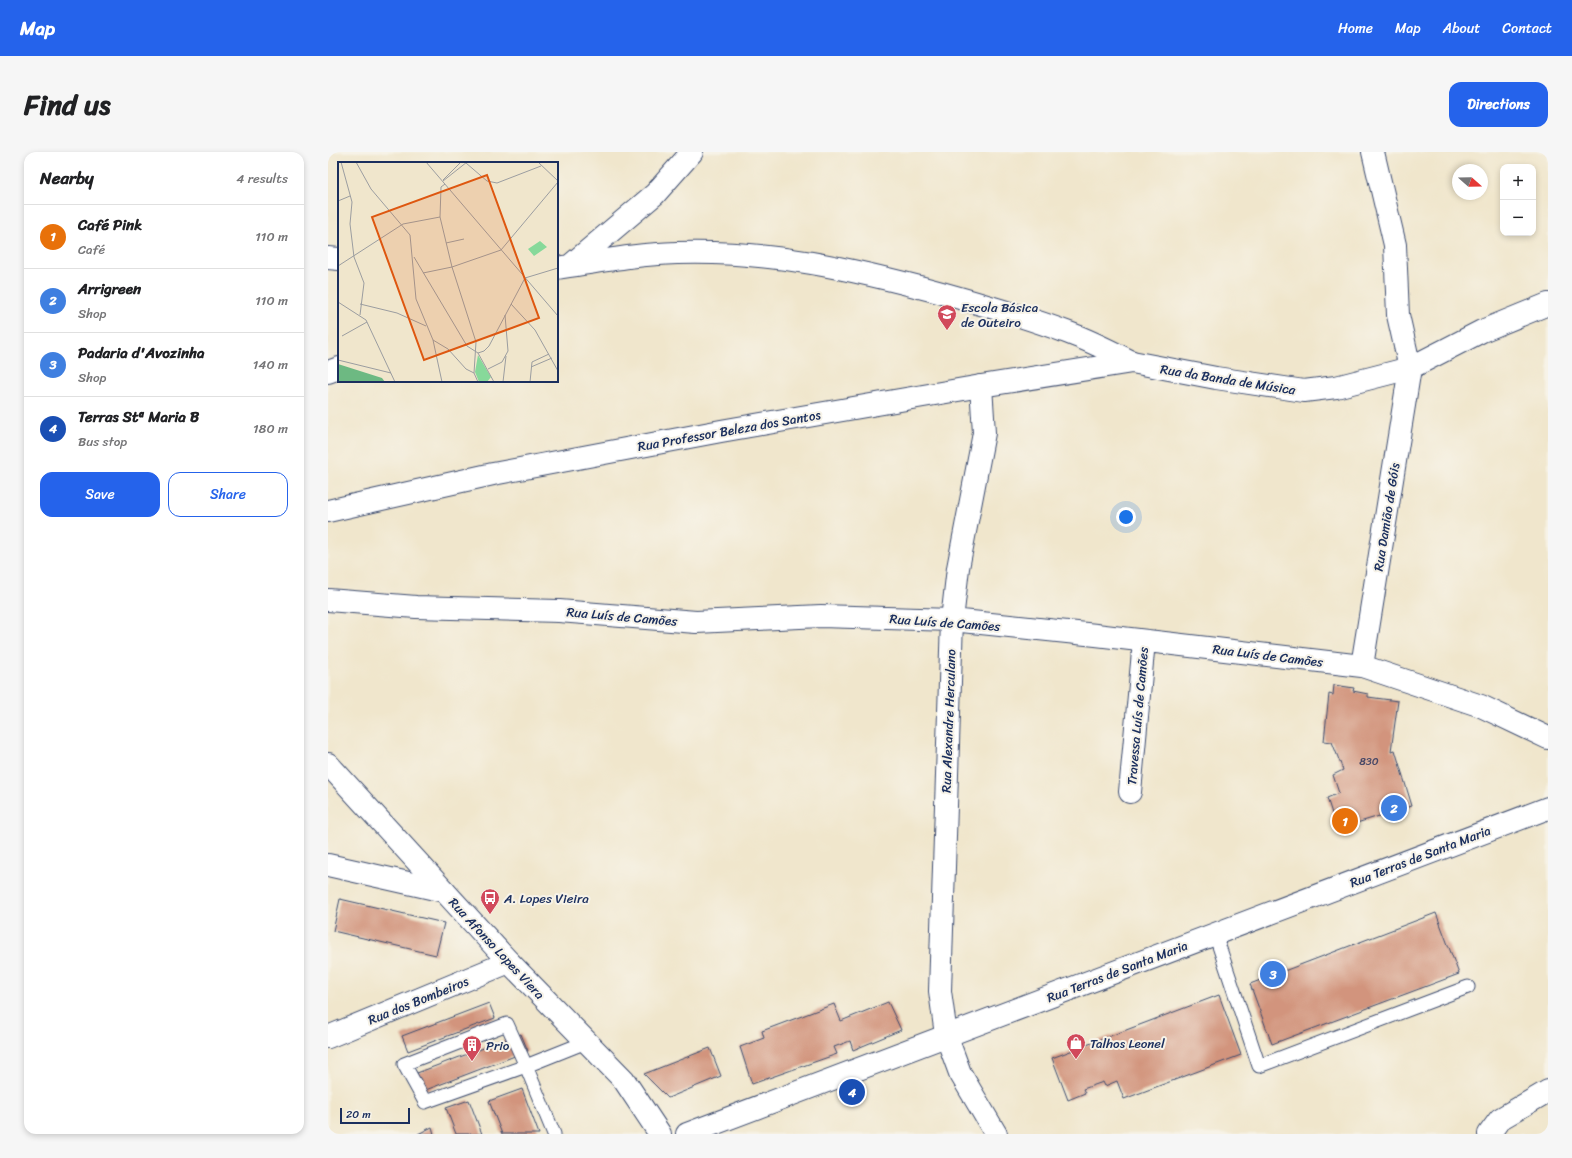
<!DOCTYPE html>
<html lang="en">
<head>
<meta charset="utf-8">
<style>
	:root { --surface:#fff; --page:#f6f6f6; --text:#202124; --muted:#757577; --line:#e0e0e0; --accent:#2563eb }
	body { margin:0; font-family:Sriracha,sans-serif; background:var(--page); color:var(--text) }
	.controls { position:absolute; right:12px; top:12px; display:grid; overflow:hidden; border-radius:8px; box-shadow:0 2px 6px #0003 }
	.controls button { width:36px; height:36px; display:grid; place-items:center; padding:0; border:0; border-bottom:1px solid var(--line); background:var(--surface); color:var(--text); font:20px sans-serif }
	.compass { position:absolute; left:1124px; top:12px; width:36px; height:36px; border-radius:50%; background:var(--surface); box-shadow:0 2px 6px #0003; rotate:110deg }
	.scale { position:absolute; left:12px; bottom:10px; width:70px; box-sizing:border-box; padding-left:4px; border:2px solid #1b2f5e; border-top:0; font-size:11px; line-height:14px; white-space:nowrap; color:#1b2f5e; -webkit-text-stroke:3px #f7f3e8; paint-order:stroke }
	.you { position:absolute; left:798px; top:365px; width:14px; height:14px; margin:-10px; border:3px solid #fff; border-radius:50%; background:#1a73e8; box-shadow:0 0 0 6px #1a73e833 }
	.badge { display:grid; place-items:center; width:26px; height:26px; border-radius:50%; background:var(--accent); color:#fff; font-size:13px; font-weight:700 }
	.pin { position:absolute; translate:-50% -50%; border:2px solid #fff; box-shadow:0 1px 4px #0006 }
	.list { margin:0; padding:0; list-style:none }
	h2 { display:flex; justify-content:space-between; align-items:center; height:52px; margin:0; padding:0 16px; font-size:17px }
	h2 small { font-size:13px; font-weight:400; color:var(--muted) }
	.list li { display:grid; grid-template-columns:26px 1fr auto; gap:12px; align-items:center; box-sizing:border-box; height:64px; padding:0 16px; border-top:1px solid var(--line) }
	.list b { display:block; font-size:15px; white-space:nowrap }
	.list p { margin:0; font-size:13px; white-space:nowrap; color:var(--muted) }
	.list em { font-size:13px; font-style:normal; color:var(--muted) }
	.actions { display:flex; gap:8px; padding:12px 16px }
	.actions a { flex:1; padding:9px 0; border:1px solid var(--accent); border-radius:12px; text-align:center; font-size:14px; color:var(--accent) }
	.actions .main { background:var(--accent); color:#fff }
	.map { position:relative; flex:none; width:1220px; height:982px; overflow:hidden; border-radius:12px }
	header { display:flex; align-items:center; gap:24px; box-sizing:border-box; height:56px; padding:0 20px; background:var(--accent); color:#fff }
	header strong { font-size:19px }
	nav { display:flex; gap:22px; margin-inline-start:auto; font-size:14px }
	.intro { display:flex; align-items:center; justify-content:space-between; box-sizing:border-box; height:96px; padding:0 24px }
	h1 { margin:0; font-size:28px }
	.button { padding:10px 18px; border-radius:12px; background:var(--accent); color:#fff; font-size:14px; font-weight:700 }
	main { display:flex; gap:24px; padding:0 24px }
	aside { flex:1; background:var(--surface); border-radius:12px; box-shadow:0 2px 6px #0003 }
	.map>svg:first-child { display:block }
</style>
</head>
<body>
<header>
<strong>Map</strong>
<nav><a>Home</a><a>Map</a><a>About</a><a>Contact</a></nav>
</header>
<div class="intro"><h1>Find us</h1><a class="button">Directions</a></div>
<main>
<aside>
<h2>Nearby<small>4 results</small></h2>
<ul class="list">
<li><span class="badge" style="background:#e8710a">1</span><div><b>Café Pink</b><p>Café</p></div><em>110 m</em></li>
<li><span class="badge" style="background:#3f7fe0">2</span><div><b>Arrigreen</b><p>Shop</p></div><em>110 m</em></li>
<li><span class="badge" style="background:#3f7fe0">3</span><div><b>Padaria d'Avozinha</b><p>Shop</p></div><em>140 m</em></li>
<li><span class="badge" style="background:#1a4fb4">4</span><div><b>Terras Stª Maria B</b><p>Bus stop</p></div><em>180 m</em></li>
</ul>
<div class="actions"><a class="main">Save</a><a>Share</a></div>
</aside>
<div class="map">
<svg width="1220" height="982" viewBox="0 0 1220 982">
	<rect width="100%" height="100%" fill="#f7f3e8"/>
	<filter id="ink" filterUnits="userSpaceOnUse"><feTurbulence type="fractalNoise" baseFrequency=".025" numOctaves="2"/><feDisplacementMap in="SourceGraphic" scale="8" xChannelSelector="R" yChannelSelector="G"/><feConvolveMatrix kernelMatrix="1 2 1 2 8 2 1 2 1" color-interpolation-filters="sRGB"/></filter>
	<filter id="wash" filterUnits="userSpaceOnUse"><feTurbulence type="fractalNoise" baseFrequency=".012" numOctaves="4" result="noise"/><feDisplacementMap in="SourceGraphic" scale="16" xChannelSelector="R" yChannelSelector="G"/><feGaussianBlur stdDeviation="0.9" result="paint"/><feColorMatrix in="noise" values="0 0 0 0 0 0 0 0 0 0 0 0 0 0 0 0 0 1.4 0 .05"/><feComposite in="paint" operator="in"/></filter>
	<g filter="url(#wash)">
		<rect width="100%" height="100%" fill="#f0e6cc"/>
		<g id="blocks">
			<path fill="#d2947d" d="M1006,533L1026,536L1025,539L1040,542V545L1070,549L1063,599L1067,598L1084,654L1009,677L999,646L1011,641L1005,623L1015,618L1004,590L996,589L1001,542L1005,543Z
				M12,747L116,771L108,803L5,779Z
				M1108,761L1131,822L944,892L922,832Z
				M891,843L913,903L796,947L789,929L777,934L775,930L755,937L757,941L740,948L724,906Z
				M560,850L573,878L525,898L522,889L506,895L509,902L424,932L412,895L436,886L434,879L506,852L513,869Z
				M161,851L167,866L80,899L74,884Z
				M193,882L200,899L95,939L89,921Z
				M382,896L393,924L340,946L316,922Z
				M194,937L211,982H174L161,949Z
				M141,948L154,982H128L118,956Z
				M104,975L106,982H90Z"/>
		</g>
	</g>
	<g filter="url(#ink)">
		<use href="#blocks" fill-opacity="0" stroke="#3b4a6e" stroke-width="1"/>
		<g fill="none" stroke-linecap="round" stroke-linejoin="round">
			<defs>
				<path id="service" d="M887,782L931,914L1140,835
					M179,872L198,914L97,950L76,912Z
					M226,982L198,914L258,890"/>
				<path id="minor" d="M0,106L11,107
					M243,113L327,42L364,0
					M229,116C269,110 308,102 349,101C442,98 525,117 614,141C657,153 699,165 741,181C763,189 784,200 804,210
					M0,220L11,216
					M653,234L656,281L630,416L624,468L612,839L618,883L632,921L668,982
					M0,448L88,455L231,459L368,470L493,464L624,468L768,483L1034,514L1153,554L1220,586
					M1034,514L1082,216L1070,163L1067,93L1045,0
					M802,640L816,489
					M0,713L116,739
					M0,885L181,810
					M1161,982L1172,967L1220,939"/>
				<path id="tertiary" d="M0,359L165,322L393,279L653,234L804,210L888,226L976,239L1008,235L1082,216L1154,179L1220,152
					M0,612L181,810L296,928L332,982"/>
				<path id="primary" d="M359,982L1220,656"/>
			</defs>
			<use href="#service" stroke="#3b4a6e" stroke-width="15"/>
			<use href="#minor" stroke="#3b4a6e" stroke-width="24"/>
			<use href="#tertiary" stroke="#3b4a6e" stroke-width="24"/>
			<use href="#primary" stroke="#3b4a6e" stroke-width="24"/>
			<use href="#service" stroke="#fff" stroke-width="13"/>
			<use href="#minor" stroke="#fff" stroke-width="22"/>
			<use href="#tertiary" stroke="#fff" stroke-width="22"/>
			<use href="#primary" stroke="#fff" stroke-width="22"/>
		</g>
	</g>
	<defs>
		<symbol id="school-pin" viewBox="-11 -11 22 30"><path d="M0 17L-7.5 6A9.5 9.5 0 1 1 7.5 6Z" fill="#d1495b" stroke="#f7f3e8"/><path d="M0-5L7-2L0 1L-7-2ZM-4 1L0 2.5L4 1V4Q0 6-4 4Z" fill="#fff"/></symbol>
		<symbol id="bus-pin" viewBox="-11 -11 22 30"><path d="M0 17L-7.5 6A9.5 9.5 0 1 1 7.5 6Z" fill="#d1495b" stroke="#f7f3e8"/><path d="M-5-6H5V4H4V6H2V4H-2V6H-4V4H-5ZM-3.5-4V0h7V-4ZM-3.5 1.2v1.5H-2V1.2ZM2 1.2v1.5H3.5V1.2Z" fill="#fff"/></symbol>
		<symbol id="shop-pin" viewBox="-11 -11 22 30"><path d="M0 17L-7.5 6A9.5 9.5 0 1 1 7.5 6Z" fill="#d1495b" stroke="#f7f3e8"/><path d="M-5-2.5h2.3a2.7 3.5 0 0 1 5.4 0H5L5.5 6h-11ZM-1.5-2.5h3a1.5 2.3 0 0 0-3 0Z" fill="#fff"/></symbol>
		<symbol id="building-pin" viewBox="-11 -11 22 30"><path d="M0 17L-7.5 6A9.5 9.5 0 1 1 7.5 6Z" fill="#d1495b" stroke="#f7f3e8"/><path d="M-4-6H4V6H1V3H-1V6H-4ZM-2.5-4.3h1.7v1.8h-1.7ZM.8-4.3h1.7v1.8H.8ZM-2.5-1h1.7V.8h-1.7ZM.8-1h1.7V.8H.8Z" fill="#fff"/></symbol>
	</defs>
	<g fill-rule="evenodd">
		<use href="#school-pin" x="608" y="151" width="22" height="30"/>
		<use href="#bus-pin" x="151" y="735" width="22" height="30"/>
		<use href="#shop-pin" x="737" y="880" width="22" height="30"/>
		<use href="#building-pin" x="133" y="882" width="22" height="30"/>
	</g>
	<g text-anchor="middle" stroke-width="4" stroke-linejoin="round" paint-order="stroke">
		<g font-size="11" fill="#494866">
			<text x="1041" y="613">830</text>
		</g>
		<g font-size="13" fill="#1b2f5e" stroke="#f7f3e8" text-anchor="start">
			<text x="633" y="160">Escola Básica<tspan x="633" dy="15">de Outeiro</tspan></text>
			<text x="176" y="751">A. Lopes Vieira</text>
			<text x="762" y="896">Talhos Leonel</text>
			<text x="158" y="898">Prio</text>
		</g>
		<g font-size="13" fill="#1b2f5e" stroke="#f7f3e8">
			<text transform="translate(900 227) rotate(9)" y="5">Rua da Banda de Música</text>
			<text transform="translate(401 278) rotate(-10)" y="5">Rua Professor Beleza dos Santos</text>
			<text transform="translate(1058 365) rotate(-81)" y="5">Rua Damião de Góis</text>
			<text transform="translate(294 464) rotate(5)" y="5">Rua Luís de Camões</text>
			<text transform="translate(617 470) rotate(4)" y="5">Rua Luís de Camões</text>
			<text transform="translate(940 503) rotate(7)" y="5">Rua Luís de Camões</text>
			<text transform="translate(809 564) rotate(-85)" y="5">Travessa Luís de Camões</text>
			<text transform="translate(620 569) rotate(-88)" y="5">Rua Alexandre Herculano</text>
			<text transform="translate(1092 704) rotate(-21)" y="5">Rua Terras de Santa Maria</text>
			<text transform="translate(169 796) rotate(47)" y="5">Rua Afonso Lopes Viera</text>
			<text transform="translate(789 819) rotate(-21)" y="5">Rua Terras de Santa Maria</text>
			<text transform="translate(90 848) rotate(-22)" y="5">Rua dos Bombeiros</text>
		</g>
	</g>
	<g transform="translate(10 10)">
		<rect width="220" height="220" fill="#f0e6cc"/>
		<path d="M202,79L209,85L196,94L190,87ZM140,193L153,215L149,220H141L137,210Z" fill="#87d99a"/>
		<path d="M0,202L44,216L47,220H0Z" fill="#6db982"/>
		<path fill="none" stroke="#9b9da0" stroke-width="1" d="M3,0L14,40L12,62L16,95M18,0L33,27L72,73L78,137L95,178L104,220M88,0L220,154M200,0L220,19M128,1L149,19L159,21L203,4M105,18L123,0M105,19L129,0M107,22L103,25L102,55L114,105L138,180L136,211L140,220M0,39L12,34M108,81L126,77M16,95L26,121L22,153M76,95L129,184L140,191L146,189L151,184L187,116M0,104L65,62L102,55M85,111L114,105L163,88L220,20M187,116L220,106M0,140L28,158L57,220M22,142L59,151L88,164M173,142L197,168L220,209M4,174L29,160M95,178L110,187L128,207L136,211M140,191L156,220M0,198L53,211M193,205L214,196M150,207L164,200L170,189L167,153M165,220L168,194M192,220L194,200L211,192"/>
		<path fill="#de5710" fill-opacity="0.15" stroke="#de5710" stroke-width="2" d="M149,13L201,156L86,198L34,55Z"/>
		<rect width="220" height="220" fill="none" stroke="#1b2f5e" stroke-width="2"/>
	</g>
</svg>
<div class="controls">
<button>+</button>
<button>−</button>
</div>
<svg class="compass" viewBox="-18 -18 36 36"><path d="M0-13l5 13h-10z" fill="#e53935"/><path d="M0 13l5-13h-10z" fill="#757577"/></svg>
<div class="scale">20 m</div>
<div class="you"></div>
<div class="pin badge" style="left:1017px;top:669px;background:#e8710a">1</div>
<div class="pin badge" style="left:1066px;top:656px;background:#3f7fe0">2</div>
<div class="pin badge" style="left:945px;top:822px;background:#3f7fe0">3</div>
<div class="pin badge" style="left:524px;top:940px;background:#1a4fb4">4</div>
</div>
</main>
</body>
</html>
